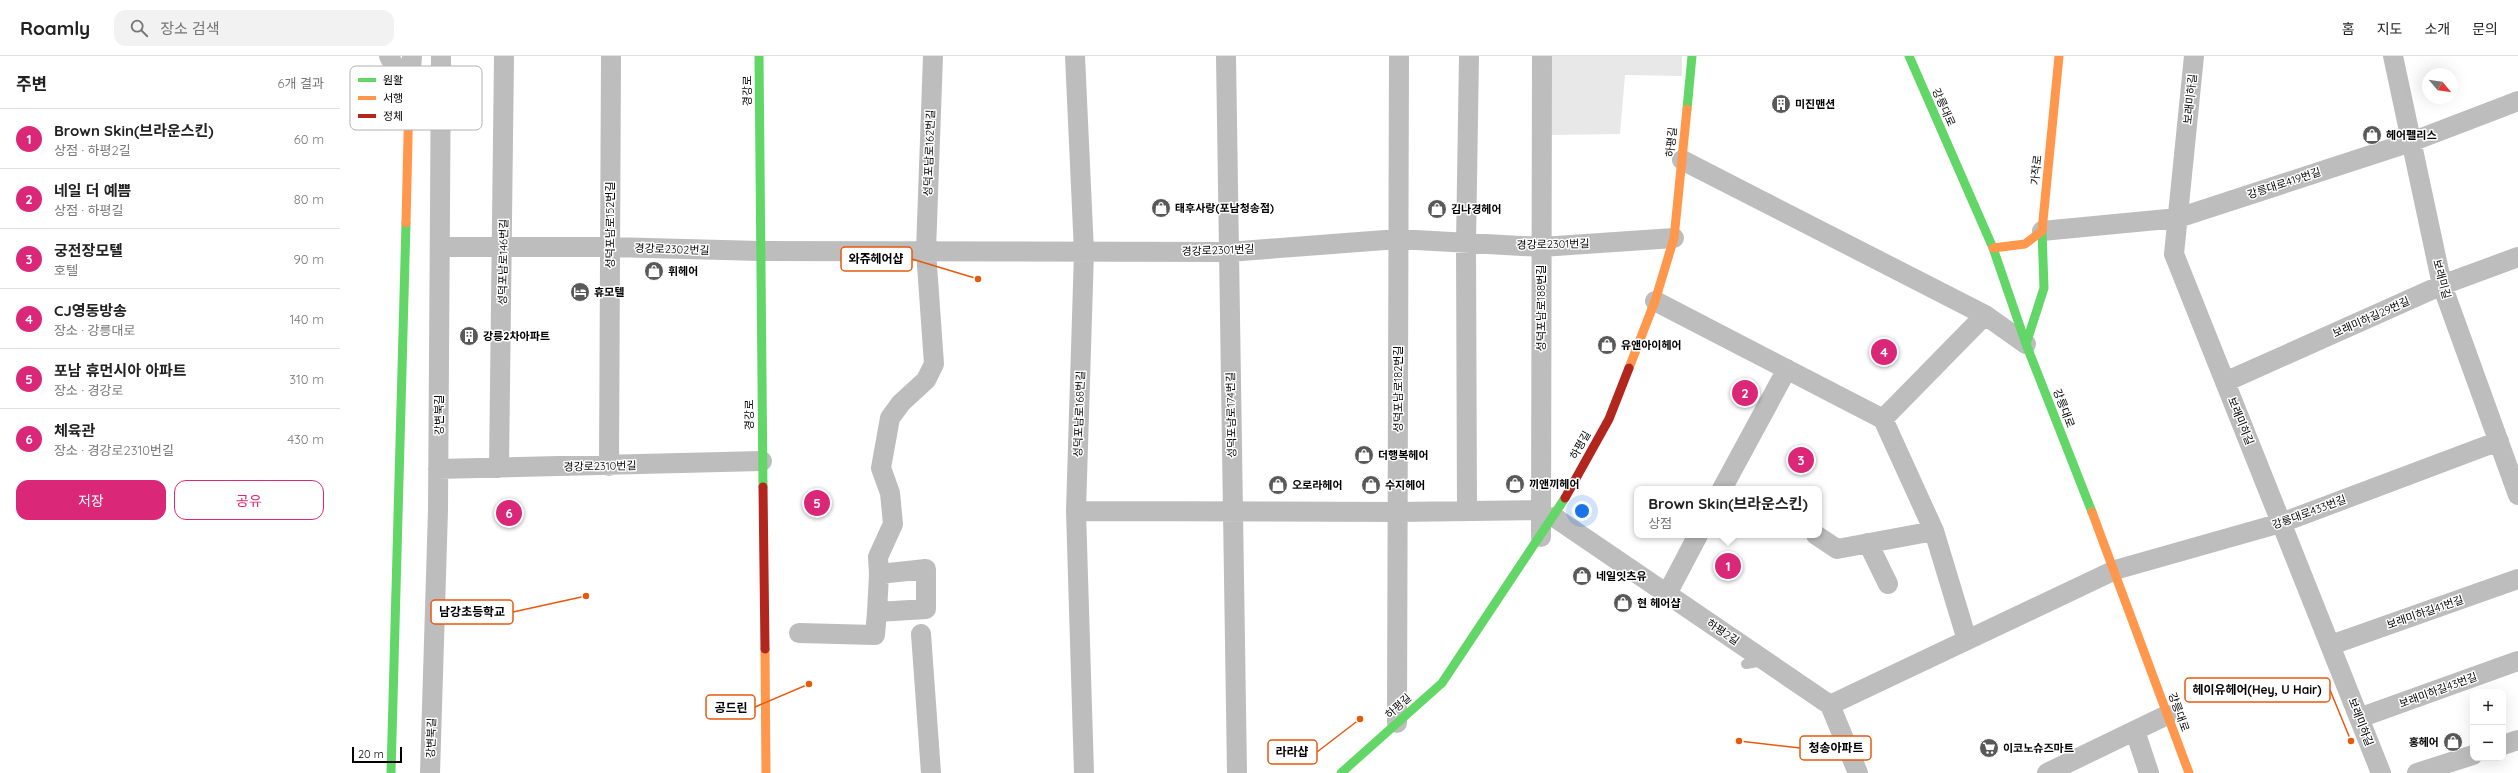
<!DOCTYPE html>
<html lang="ko">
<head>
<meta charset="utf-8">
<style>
	:root { --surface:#fff; --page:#f2f2f2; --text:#222; --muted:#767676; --line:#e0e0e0; --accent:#db2777 }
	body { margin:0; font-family:Quicksand,"Noto Sans KR",sans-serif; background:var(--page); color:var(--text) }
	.controls { position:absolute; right:12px; bottom:12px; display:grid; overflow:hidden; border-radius:8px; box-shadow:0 4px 16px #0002 }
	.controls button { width:36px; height:36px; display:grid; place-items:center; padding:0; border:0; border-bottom:1px solid var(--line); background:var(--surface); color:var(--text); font:20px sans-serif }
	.compass { position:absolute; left:2082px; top:12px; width:36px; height:36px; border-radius:50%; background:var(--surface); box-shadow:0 4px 16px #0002; rotate:119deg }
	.scale { position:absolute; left:12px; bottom:10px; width:50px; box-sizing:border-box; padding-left:4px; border:2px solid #000; border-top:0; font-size:11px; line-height:14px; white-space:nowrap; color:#000; -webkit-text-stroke:3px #fff; paint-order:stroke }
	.you { position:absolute; left:1242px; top:455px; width:14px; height:14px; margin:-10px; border:3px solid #fff; border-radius:50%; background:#1a73e8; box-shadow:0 0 0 6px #1a73e833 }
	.badge { display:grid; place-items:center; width:26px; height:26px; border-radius:50%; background:var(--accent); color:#fff; font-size:13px; font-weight:700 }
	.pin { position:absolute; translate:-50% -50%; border:2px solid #fff; box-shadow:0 1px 4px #0006 }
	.popup { position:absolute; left:1294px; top:430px; width:188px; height:52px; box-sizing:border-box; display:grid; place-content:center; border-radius:8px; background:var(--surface); filter:drop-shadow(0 1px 3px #0005); font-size:13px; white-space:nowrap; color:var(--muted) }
	.popup b { font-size:15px; color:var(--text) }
	.popup::after { content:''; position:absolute; left:50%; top:100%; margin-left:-8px; border:8px solid transparent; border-top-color:var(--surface) }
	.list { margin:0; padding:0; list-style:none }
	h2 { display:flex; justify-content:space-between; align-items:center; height:52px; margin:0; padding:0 16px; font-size:17px }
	h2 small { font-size:13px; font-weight:400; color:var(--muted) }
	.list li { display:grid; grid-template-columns:26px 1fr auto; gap:12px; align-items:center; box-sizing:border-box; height:60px; padding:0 16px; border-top:1px solid var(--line) }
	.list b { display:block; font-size:15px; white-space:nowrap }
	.list p { margin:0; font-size:13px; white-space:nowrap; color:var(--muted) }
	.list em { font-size:13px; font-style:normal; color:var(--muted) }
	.actions { display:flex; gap:8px; padding:12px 16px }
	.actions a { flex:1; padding:9px 0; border:1px solid var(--accent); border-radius:12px; text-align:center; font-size:14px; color:var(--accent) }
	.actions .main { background:var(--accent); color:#fff }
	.icon { flex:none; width:22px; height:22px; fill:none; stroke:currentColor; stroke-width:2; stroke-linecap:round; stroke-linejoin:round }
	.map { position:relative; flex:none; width:2178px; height:717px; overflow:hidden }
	header { display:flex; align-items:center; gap:24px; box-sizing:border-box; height:56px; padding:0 20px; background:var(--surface); border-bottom:1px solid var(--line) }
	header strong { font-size:19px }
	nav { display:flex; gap:22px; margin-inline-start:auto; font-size:14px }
	.search { width:280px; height:36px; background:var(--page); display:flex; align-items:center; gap:10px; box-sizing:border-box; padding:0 14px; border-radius:12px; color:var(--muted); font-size:15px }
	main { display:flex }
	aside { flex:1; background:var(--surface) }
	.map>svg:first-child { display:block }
</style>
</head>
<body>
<header>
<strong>Roamly</strong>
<div class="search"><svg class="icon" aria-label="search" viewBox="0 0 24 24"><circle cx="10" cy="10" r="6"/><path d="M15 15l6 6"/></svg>장소 검색</div>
<nav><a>홈</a><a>지도</a><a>소개</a><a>문의</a></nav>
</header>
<main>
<aside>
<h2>주변<small>6개 결과</small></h2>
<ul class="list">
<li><span class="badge">1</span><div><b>Brown Skin(브라운스킨)</b><p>상점 · 하평2길</p></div><em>60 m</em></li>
<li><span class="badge">2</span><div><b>네일 더 예쁨</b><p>상점 · 하평길</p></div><em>80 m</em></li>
<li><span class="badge">3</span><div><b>궁전장모텔</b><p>호텔</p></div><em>90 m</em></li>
<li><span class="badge">4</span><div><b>CJ영동방송</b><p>장소 · 강릉대로</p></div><em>140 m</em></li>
<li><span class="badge">5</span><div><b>포남 휴먼시아 아파트</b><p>장소 · 경강로</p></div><em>310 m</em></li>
<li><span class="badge">6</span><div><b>체육관</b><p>장소 · 경강로2310번길</p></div><em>430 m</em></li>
</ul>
<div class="actions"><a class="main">저장</a><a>공유</a></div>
</aside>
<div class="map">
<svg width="2178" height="717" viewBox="0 0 2178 717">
	<rect width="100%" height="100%" fill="#fff"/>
	<path fill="#e8e8e8" d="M1211,0H1342V20L1285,19L1280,78L1211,79Z"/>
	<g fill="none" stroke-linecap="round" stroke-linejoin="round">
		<path stroke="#bdbdbd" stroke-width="10" d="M1406,608L1423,605"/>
		<path stroke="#bdbdbd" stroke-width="20" d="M49,0L69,39
			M735,0L744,196L736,455L744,717
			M886,0L897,717
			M1854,0L1834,198L2041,717
			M2053,0L2102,229L2178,439
			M69,39L72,0
			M1342,104L1645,259L1686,288
			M1702,175L1838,162L2071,86L2178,45
			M100,191H270L420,195L888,196L1058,183L1201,191L1334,182
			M1315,245L1543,363L1594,475L1627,584
			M1885,326L2102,229L2178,201
			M1543,363L1645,259
			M269,410L271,0
			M159,412L164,0
			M98,413L422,405
			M1382,433L1447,313
			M736,455L1058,456L1201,454
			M1127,455L1126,187L1129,0
			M1214,461L1490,649L1518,717
			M1476,479L1497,493L1594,475
			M1201,481L1202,0
			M1528,487L1548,528
			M1327,538L1358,479
			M537,556L539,518
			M459,577L535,579L537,556L586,553V513L539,518L538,501L553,468L550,437L541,412L550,362L561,347L586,324L594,308L586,195L593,0
			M581,578L591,717
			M1991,589L2178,523
			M1490,649L1775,514L1941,467L2159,385
			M2019,662L2178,605
			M1057,667L1059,0
			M1795,675L1809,717
			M2163,689L2178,684
			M90,717L98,454L101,0
			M1707,717L1827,659
			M2077,717L2133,699"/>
		<path stroke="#63d668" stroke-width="9" d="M419,0L423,431
			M1569,0L1653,192L1686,288L1752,456
			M1347,53L1352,0
			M1686,288L1704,232L1702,175
			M51,717L66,167
			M1001,717L1102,627L1225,442"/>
		<path stroke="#ff974d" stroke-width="9" d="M66,167L69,39
			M1653,192L1685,188L1702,175L1719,0
			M1289,312L1315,245L1334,182L1347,53
			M1752,456L1849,717
			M425,593L426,717"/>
		<path stroke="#b3261e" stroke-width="9" d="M423,431L425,593
			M1225,442L1269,363L1289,312"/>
	</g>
	<defs>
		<symbol id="building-disc" viewBox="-11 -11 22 22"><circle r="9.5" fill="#595959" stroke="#fff"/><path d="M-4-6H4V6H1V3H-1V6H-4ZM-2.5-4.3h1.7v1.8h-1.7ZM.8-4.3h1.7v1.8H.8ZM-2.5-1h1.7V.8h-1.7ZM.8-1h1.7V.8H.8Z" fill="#fff"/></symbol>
		<symbol id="shop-disc" viewBox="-11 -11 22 22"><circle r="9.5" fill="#595959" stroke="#fff"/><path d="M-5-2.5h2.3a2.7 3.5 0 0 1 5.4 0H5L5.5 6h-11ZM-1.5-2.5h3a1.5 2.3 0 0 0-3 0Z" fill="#fff"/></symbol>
		<symbol id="hotel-disc" viewBox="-11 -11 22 22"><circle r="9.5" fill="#595959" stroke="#fff"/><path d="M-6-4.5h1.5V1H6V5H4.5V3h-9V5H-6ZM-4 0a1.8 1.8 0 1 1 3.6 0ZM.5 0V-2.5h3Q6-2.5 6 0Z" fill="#fff"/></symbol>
		<symbol id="supermarket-disc" viewBox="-11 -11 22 22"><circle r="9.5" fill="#595959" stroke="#fff"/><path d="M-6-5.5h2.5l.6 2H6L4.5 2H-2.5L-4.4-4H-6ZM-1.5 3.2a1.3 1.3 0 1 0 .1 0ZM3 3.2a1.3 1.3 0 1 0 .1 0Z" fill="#fff"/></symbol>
	</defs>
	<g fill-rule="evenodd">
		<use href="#building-disc" x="1430" y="37" width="22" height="22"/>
		<use href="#shop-disc" x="2021" y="68" width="22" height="22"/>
		<use href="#shop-disc" x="810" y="141" width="22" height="22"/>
		<use href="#shop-disc" x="1086" y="142" width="22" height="22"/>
		<use href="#shop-disc" x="303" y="204" width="22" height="22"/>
		<use href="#hotel-disc" x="229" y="225" width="22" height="22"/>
		<use href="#building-disc" x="118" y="269" width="22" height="22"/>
		<use href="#shop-disc" x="1256" y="278" width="22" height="22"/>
		<use href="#shop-disc" x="1013" y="388" width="22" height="22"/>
		<use href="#shop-disc" x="1164" y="417" width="22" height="22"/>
		<use href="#shop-disc" x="927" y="418" width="22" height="22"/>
		<use href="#shop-disc" x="1020" y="418" width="22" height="22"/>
		<use href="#shop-disc" x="1231" y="509" width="22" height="22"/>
		<use href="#shop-disc" x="1272" y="536" width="22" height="22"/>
		<use href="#shop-disc" x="2102" y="675" width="22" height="22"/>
		<use href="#supermarket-disc" x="1638" y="681" width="22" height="22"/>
	</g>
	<g text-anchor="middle" stroke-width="3" stroke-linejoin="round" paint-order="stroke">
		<g font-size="11" fill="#000" stroke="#fff">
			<text transform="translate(407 35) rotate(-90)" y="4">경강로</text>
			<text transform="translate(1850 43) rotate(-84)" y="4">보래미하길</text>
			<text transform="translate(1604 51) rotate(66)" y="4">강릉대로</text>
			<text transform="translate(1331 86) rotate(-84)" y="4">하평길</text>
			<text transform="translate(589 97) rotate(-88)" y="4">성덕포남로162번길</text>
			<text transform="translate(1696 114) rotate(-84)" y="4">가작로</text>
			<text transform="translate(1944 127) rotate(-18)" y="4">강릉대로419번길</text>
			<text transform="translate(270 169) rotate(-90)" y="4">성덕포남로152번길</text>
			<text transform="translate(1213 188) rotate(-1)" y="4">경강로2301번길</text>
			<text transform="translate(332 193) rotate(2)" y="4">경강로2302번길</text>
			<text transform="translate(878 194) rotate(-2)" y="4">경강로2301번길</text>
			<text transform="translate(163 206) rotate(-89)" y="4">성덕포남로146번길</text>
			<text transform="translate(2102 223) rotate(75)" y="4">보래미길</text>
			<text transform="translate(1201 252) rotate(-90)" y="4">성덕포남로188번길</text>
			<text transform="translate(2031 261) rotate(-24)" y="4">보래미하길29번길</text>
			<text transform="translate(1058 333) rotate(-90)" y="4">성덕포남로182번길</text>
			<text transform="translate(1724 352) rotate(69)" y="4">강릉대로</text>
			<text transform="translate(739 358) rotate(-88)" y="4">성덕포남로168번길</text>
			<text transform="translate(99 359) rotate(-90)" y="4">강변북길</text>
			<text transform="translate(409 359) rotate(-90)" y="4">경강로</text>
			<text transform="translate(891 359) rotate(-91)" y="4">성덕포남로174번길</text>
			<text transform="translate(1901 365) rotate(68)" y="4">보래미하길</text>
			<text transform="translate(1240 389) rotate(-61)" y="4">하평길</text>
			<text transform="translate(260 410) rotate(-1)" y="4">경강로2310번길</text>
			<text transform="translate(1969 456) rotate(-20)" y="4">강릉대로433번길</text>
			<text transform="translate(2085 556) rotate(-19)" y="4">보래미하길41번길</text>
			<text transform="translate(1383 576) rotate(34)" y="4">하평2길</text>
			<text transform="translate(2098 634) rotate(-20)" y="4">보래미하길43번길</text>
			<text transform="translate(1058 650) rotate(-42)" y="4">하평길</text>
			<text transform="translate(1839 656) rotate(70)" y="4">강릉대로</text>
			<text transform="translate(2021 666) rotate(69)" y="4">보래미하길</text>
			<text transform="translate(91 682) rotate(-88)" y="4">강변북길</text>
		</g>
		<g font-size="11" font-weight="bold" fill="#000" stroke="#fff" text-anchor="start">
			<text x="1455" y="52">미진맨션</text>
			<text x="2046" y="83">헤어펠리스</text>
			<text x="835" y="156">태후사랑(포남청송점)</text>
			<text x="1111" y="157">김나경헤어</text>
			<text x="328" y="219">휘헤어</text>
			<text x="254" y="240">휴모텔</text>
			<text x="143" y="284">강릉2차아파트</text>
			<text x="1281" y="293">유앤아이헤어</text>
			<text x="1038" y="403">더행복헤어</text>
			<text x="1189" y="432">끼앤끼헤어</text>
			<text x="952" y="433">오로라헤어</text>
			<text x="1045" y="433">수지헤어</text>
			<text x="1256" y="524">네일잇츠유</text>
			<text x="1297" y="551">현 헤어샵</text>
			<text x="2099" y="690" text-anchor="end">홍헤어</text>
			<text x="1663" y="696">이코노슈즈마트</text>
		</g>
	</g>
	<rect x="10" y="10" width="132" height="64" rx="6" fill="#fff" stroke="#b2b2b2" stroke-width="1"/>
	<rect x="18" y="22" width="18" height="4" fill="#63d668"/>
	<rect x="18" y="40" width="18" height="4" fill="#ff974d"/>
	<rect x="18" y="58" width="18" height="4" fill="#b3261e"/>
	<g font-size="11" fill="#000">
		<text x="43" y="28">원활</text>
		<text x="43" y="46">서행</text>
		<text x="43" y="64">정체</text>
	</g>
	<path fill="none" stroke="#e8590c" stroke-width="1.5" d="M638 223L572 203M246 540L173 556M2011 685L1990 634M469 628L415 651M1399 685L1460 692M1020 663L977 696"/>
	<g fill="#e8590c" stroke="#fff" stroke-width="1.5">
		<circle cx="638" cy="223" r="4"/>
		<circle cx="246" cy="540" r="4"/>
		<circle cx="2011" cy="685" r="4"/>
		<circle cx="469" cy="628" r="4"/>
		<circle cx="1399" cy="685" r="4"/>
		<circle cx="1020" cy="663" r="4"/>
	</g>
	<g fill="#fff" stroke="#e8590c" stroke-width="1.5">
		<rect x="501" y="191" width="71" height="24" rx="4"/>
		<rect x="91" y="544" width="82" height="24" rx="4"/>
		<rect x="1845" y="622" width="145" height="24" rx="4"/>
		<rect x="366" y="639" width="49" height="24" rx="4"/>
		<rect x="1460" y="680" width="71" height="24" rx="4"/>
		<rect x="928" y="684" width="49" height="24" rx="4"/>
	</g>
	<g font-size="12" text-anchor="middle" font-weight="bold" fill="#000">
		<text x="536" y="207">와쥬헤어샵</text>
		<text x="132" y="560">남강초등학교</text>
		<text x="1917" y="638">헤이유헤어(Hey, U Hair)</text>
		<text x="391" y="656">공드린</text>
		<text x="1496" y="696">청송아파트</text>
		<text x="952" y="700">라라샵</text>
	</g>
</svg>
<div class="controls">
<button>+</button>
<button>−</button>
</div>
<svg class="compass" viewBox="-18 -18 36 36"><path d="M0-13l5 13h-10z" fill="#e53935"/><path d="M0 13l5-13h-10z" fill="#767676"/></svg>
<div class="scale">20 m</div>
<div class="you"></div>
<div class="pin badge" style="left:1388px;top:510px">1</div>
<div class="popup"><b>Brown Skin(브라운스킨)</b>상점</div>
<div class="pin badge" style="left:1405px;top:337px">2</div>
<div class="pin badge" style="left:1461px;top:404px">3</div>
<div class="pin badge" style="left:1544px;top:296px">4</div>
<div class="pin badge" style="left:477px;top:447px">5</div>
<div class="pin badge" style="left:169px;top:457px">6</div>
</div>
</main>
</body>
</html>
